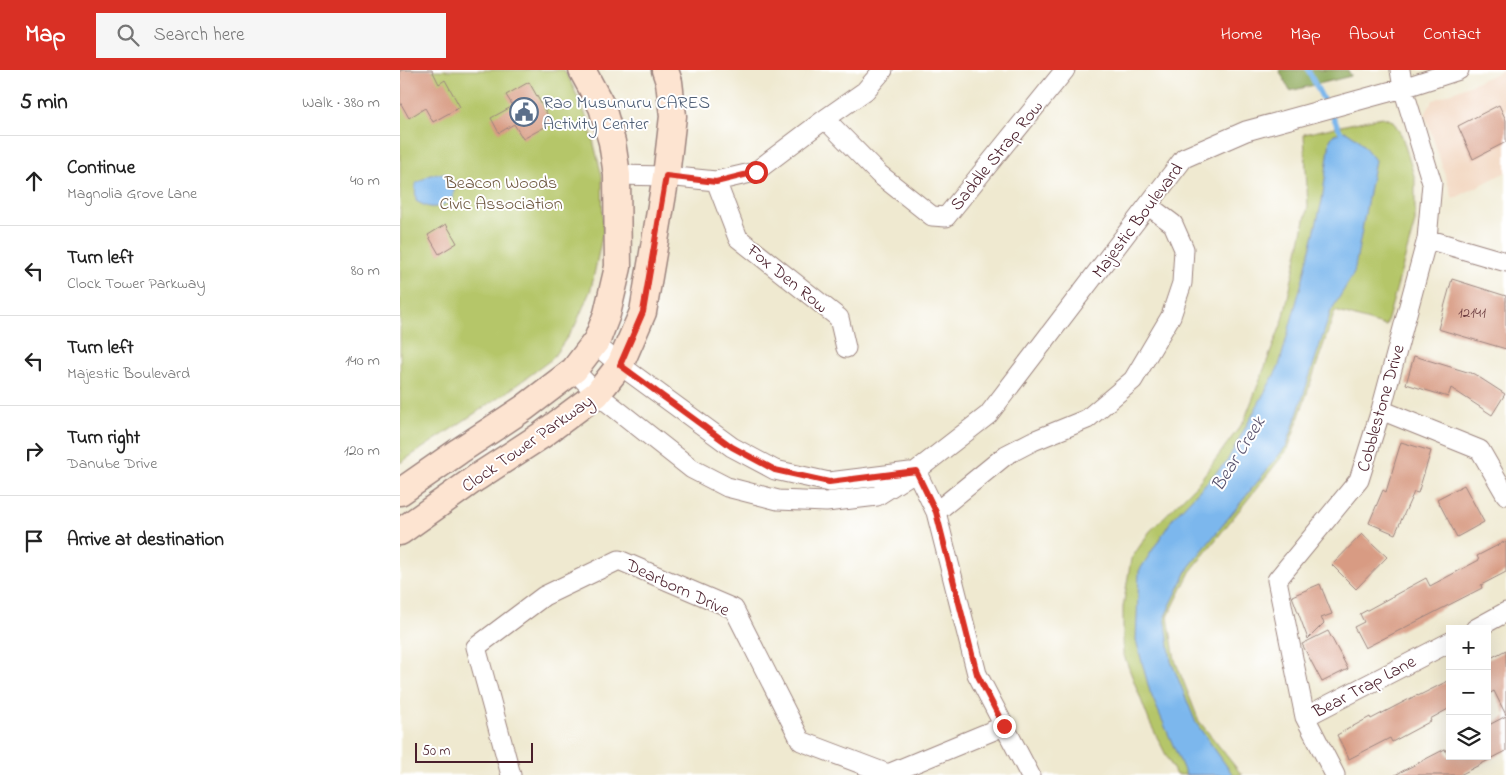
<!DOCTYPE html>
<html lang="en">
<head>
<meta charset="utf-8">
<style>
	:root { --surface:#fff; --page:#f6f6f6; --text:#222; --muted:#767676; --line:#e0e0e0; --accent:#d93025 }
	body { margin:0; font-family:"Indie Flower",sans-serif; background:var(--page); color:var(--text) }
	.controls { position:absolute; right:15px; bottom:15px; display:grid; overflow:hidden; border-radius:0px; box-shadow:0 5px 20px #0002 }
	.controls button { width:45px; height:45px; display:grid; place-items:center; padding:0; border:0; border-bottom:1px solid var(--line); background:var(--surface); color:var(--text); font:25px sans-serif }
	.scale { position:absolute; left:15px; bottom:12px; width:118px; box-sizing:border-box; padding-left:5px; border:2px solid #4a1f2b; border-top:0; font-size:14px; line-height:18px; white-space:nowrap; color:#4a1f2b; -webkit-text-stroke:4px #fff; paint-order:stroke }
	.stop { position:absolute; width:15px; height:15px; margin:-11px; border:4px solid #d93025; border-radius:50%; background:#fff }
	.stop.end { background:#d93025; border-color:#fff; box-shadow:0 1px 5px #0008 }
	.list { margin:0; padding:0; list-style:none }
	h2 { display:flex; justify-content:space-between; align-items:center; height:65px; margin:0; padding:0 20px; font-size:21px }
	h2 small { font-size:16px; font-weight:400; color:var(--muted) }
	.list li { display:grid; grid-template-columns:32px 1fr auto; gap:15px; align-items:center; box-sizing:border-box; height:90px; padding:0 20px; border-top:1px solid var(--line) }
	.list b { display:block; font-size:19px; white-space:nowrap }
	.list p { margin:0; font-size:16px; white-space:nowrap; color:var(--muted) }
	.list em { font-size:16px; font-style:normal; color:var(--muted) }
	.icon { flex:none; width:28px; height:28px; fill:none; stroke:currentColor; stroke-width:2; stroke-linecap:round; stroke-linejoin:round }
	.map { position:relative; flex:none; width:1106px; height:705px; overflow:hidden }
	header { display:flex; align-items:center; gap:30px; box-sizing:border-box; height:70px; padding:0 25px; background:var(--accent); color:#fff }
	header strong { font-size:24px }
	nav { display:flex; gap:28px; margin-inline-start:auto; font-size:18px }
	.search { width:350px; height:45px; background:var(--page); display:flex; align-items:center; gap:12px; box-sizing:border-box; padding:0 18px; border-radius:0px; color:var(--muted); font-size:19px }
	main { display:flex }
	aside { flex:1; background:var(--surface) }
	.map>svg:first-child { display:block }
</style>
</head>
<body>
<header>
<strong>Map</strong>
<div class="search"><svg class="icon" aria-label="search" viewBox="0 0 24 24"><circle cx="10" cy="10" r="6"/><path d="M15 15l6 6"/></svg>Search here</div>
<nav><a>Home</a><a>Map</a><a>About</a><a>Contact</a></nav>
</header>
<main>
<aside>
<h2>5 min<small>Walk · 380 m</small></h2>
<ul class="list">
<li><svg class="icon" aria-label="ahead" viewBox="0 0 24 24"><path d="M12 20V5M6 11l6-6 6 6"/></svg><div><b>Continue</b><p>Magnolia Grove Lane</p></div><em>40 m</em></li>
<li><svg class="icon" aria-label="left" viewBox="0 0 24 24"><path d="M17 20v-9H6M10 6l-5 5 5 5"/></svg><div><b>Turn left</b><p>Clock Tower Parkway</p></div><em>80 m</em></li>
<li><svg class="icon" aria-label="left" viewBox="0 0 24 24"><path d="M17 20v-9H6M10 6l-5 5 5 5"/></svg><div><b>Turn left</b><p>Majestic Boulevard</p></div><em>140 m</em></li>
<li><svg class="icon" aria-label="right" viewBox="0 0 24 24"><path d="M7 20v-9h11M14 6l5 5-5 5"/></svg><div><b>Turn right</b><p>Danube Drive</p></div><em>120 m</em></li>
<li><svg class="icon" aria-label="arrive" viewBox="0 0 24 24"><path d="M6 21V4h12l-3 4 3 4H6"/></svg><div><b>Arrive at destination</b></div></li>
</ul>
</aside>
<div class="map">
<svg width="1106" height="705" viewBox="0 0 1106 705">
	<rect width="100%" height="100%" fill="#fff"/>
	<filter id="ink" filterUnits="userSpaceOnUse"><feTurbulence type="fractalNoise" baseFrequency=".02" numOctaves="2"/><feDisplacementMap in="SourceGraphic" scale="10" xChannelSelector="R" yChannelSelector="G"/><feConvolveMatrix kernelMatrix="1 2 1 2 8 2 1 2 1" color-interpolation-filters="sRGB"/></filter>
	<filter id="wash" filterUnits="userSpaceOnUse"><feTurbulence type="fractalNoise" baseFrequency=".0096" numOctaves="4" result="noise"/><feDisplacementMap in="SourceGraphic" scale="20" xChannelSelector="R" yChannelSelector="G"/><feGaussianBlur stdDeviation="1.12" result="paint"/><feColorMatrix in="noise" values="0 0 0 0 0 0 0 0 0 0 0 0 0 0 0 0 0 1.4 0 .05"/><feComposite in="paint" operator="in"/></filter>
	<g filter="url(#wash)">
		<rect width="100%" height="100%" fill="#efe9d0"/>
		<path fill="#f2d5be" d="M1104,0H1106V102L1053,129L1025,45L1032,31Z"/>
		<path fill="#b5c669" stroke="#80724a" d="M0,0H164L169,8L188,50L202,106L203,162L191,219L175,256L152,289L110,320L0,393Z
			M982,47L993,51L1002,66L1015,109V152L986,256L935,241L888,379L790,502L768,547L775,590L799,651L842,705H776L750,653L723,583V537L731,489L750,461L798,413L844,351L883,250L908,136L904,64Z"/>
		<path fill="#90ab5d" stroke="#6d6544" d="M879,0H948L951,6L890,21Z"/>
		<path fill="#7bb7ed" stroke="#626b8c" d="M946,61L958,69L975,90L954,203L931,241L887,375L789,497L765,546L771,591L796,653L833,705H786L750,622L736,570L739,501L773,448L827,391L879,296L903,208L922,131L930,70L934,64Z
			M45,103L55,114L53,129C38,138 33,141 16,131L15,114L30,105Z"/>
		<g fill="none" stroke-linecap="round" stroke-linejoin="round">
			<path stroke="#7bb7ed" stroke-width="5" d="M908,0L926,35
				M930,42L941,62L942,68"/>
		</g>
		<g id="blocks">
			<path fill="#d89b83" d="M0,0H32L39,14L45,10L60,37L33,52L25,38L9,48L0,32Z
				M129,12L152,53L123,69L114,54L99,63L91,48L113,36L106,25Z
				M1099,35L1106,50V72L1073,89L1058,56Z
				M46,154L57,173L39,184L28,165Z
				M1052,209L1106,226V279L1038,259Z
				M1014,286L1074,304L1105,324L1092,345L1051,318L1048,327L1006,314Z
				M1001,372L1031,381L1018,423L1014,422L995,464L969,453L983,420L986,422Z
				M1064,415L1084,452L1057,467L1037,429Z
				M962,464L987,487L956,519L932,495Z
				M1106,471V502L1081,515L1082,518L965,578L954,557L964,552L960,544L1026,508L1030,516L1079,490L1077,486Z
				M920,514L932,544L921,548L924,553L908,569L892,526Z
				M928,561L948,599L922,612L902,574Z
				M1106,580V645L1094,621L1087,625V590Z
				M1050,610V638L1030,649L1031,651L992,672L990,668L949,689L937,665L970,647L971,649L1017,625L1018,626Z
				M1106,646V681L1060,705H995L1045,679L1048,686H1087V656Z"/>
		</g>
	</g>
	<g filter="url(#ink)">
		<use href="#blocks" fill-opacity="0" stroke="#9c847e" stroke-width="1"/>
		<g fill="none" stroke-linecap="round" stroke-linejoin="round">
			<defs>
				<path id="street" d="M425,49L479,104L532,146L546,147L665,0
					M217,105L266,106L316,111L355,102L425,49L465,21L483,0
					M316,111L338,168L439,248L446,278
					M1027,169L1106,192
					M195,274L220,295L332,377L375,400L429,412L510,402
					M174,300L197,324L292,399L327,417L378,430L426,432L477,426L516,401L588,345L784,88L846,61L1003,18L1059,0
					M981,340L1080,380L1106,425
					M516,401L536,442L577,604L630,705
					M536,442L606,385L633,371L687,349L733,310L771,246L782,213L784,179L773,154L749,136
					M1075,559L1106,542
					M905,647L1050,572
					M111,705L76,577L144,526L219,490L334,539L401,671L488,704L604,656
					M935,705L905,647L877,510L959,410L981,340L1027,169L1032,113L1003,18L1000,0"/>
				<path id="secondary" d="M0,422L59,381L124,338L174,300L197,270L207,244L218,197L217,105L212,72L202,37L182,0
					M0,462L76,408L142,365L197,324L220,295L243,242L266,106L273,46L269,12L265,0"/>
			</defs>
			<use href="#street" stroke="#9c847e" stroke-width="21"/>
			<use href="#secondary" stroke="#9c847e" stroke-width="29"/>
			<use href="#street" stroke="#fff" stroke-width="19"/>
			<use href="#secondary" stroke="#fde4d1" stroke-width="26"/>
		</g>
	</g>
	<g fill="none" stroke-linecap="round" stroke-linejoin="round" filter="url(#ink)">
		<path stroke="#d93025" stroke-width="6" d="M356,102L316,112L266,106L243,242L220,295L332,377L375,400L429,412L516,401L536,442L577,604L604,656"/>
	</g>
	<defs>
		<symbol id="civic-ring" viewBox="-11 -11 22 22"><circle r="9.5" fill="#fff" stroke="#5c6f8a" stroke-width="1.5"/><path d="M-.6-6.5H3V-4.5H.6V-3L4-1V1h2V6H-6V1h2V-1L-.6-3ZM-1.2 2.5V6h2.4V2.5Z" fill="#5c6f8a"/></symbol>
	</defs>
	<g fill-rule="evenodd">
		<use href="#civic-ring" x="108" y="26" width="32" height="32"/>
	</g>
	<g text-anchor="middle" stroke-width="4" stroke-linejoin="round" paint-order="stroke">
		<g font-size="15" fill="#6e3e41">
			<text x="1072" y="247">12141</text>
		</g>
		<g font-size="18" fill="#4e5e75" stroke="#fff" text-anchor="start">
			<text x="143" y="38">Rao Musunuru CARES<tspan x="143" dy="21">Activity Center</tspan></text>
		</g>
		<g font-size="18" fill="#4a1f2b" stroke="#fff">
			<text transform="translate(596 85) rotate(-51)" y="6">Saddle Strap Row</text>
			<text transform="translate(737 150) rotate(-53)" y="6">Majestic Boulevard</text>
			<text transform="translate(388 208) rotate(39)" y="6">Fox Den Row</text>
			<text transform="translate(980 338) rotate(-74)" y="6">Cobblestone Drive</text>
			<text transform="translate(127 373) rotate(-35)" y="6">Clock Tower Parkway</text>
			<text transform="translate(278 517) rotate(25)" y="6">Dearborn Drive</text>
			<text transform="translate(964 616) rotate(-28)" y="6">Bear Trap Lane</text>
		</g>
		<g font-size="18" fill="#6f5941" stroke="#fff">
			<text x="101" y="118">Beacon Woods<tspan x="101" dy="21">Civic Association</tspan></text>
		</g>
		<g font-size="19" font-style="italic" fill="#5b546f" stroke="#fff">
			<text transform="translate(837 383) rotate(-58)" y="7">Bear Creek</text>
		</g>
	</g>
</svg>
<div class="controls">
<button>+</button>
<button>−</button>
<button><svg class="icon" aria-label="layers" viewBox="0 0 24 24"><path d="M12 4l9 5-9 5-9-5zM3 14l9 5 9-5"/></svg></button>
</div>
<div class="scale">50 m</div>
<div class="stop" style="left:356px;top:102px"></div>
<div class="stop end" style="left:604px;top:656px"></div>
</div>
</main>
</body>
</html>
